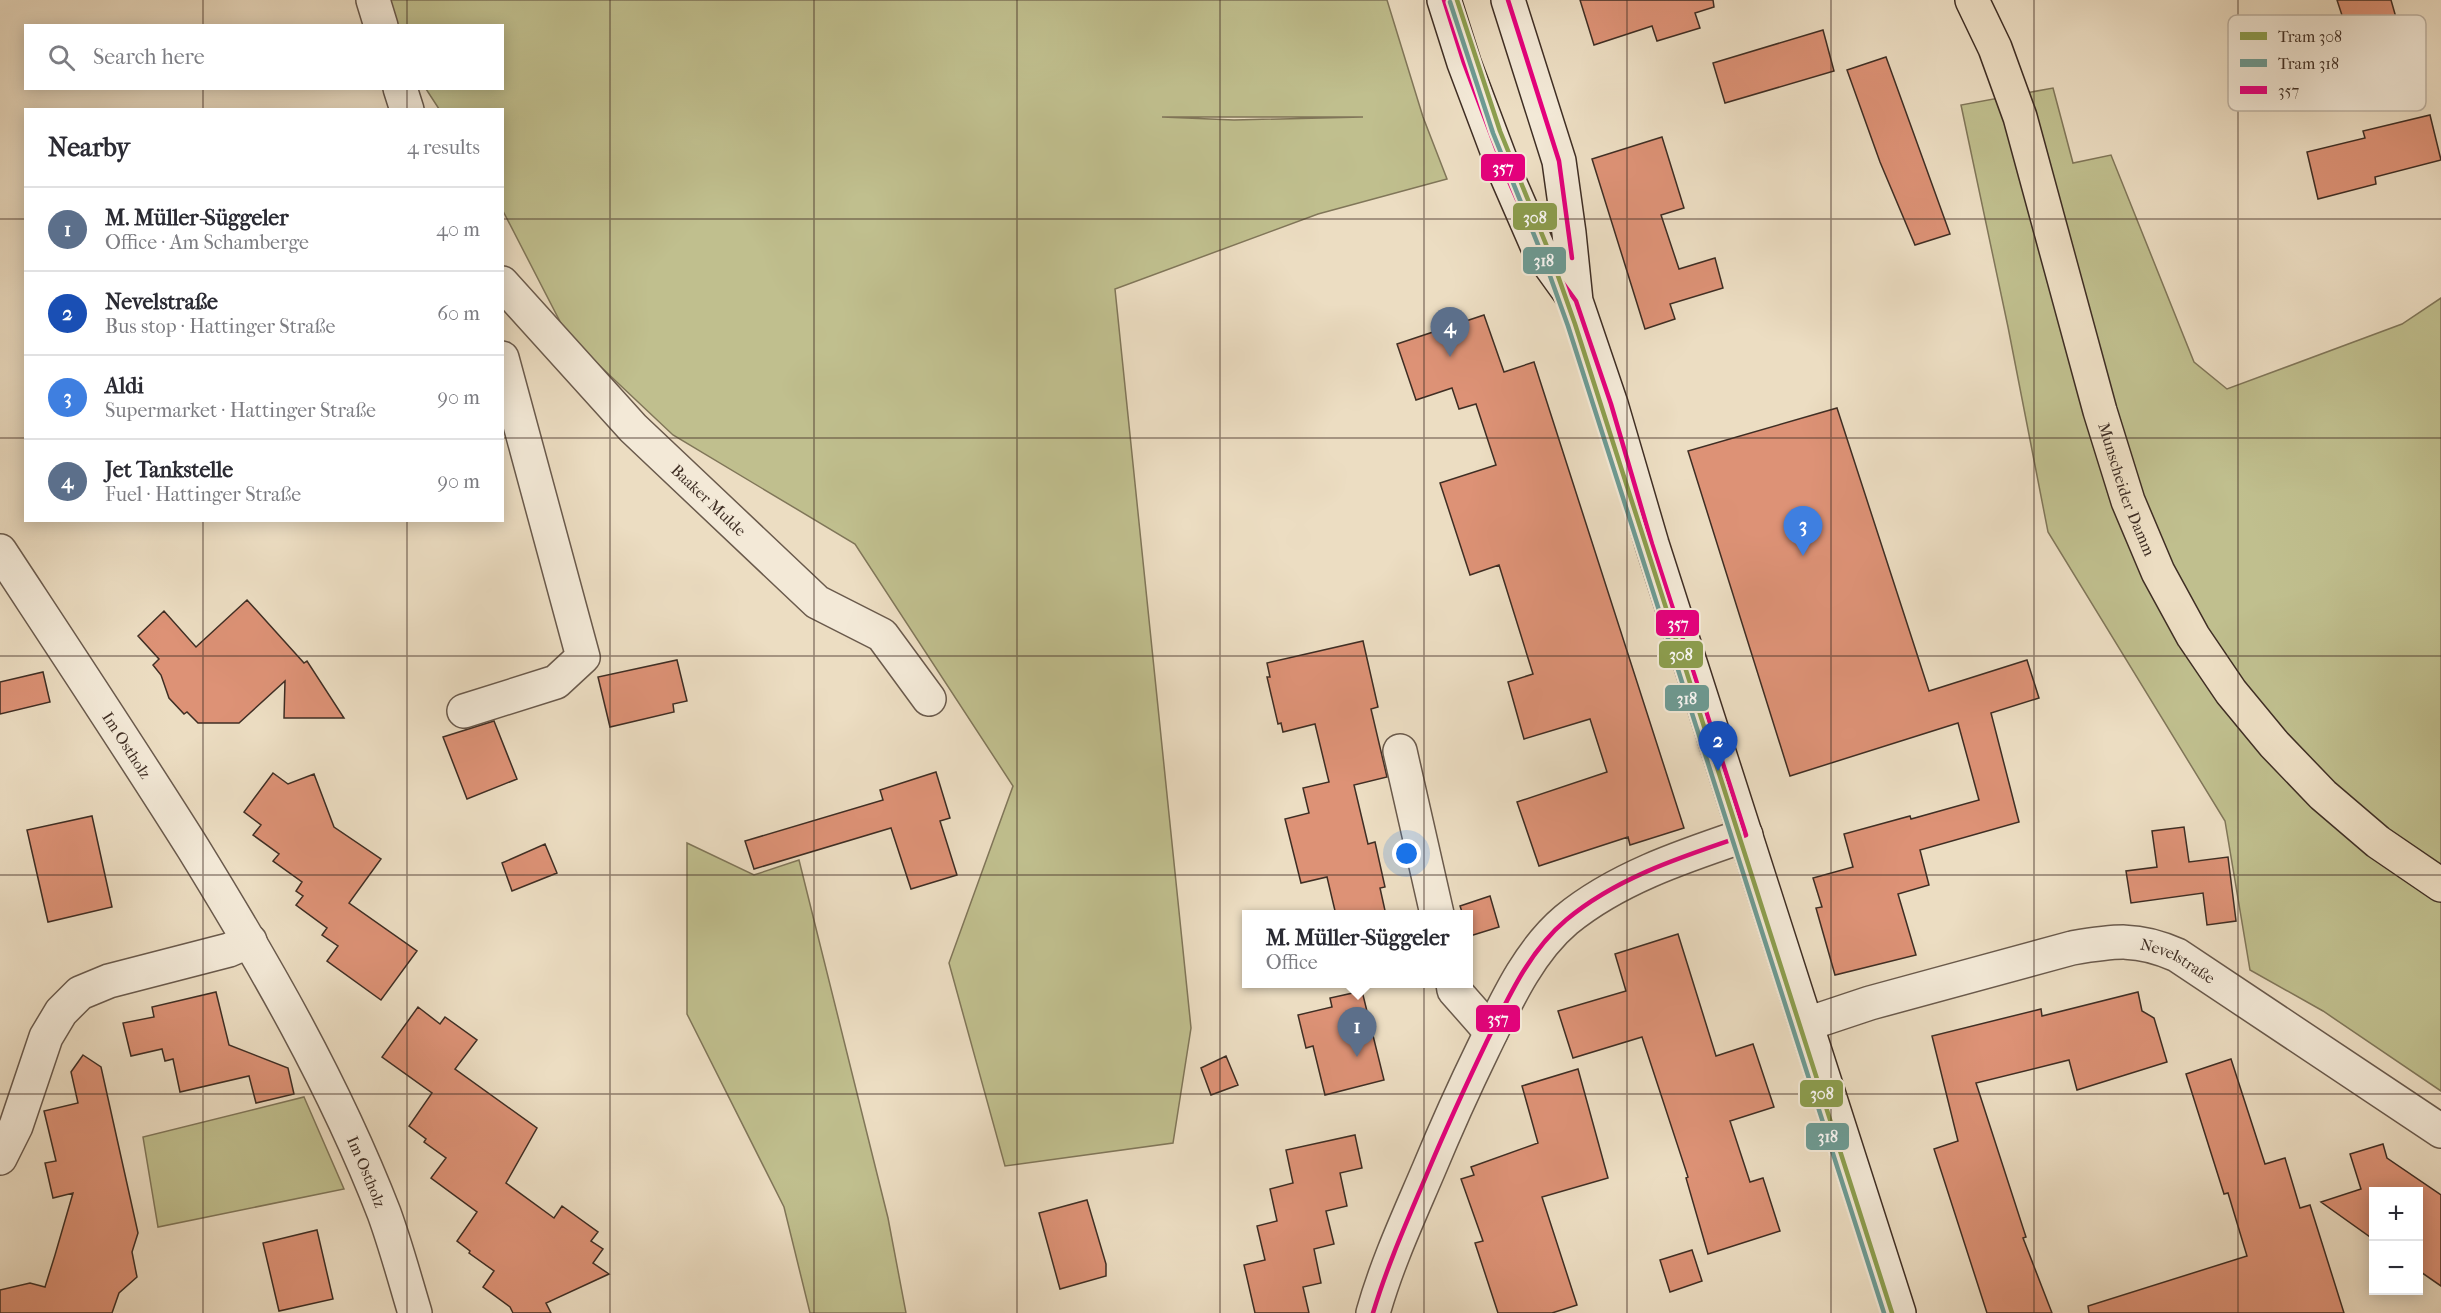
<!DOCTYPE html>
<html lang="en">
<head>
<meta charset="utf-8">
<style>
	:root { --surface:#fff; --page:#f2f2f3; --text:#2b2b33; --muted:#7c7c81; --line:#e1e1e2; --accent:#8f2418 }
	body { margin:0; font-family:"IM FELL French Canon",serif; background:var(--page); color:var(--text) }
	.controls { position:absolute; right:18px; bottom:18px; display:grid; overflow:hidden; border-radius:0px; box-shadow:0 3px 15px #0003 }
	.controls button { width:54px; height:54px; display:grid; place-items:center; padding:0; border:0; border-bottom:2px solid var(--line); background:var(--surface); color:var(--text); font:30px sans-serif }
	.you { position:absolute; left:1407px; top:854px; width:21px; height:21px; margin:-15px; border:4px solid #fff; border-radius:50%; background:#1a73e8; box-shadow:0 0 0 9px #1a73e833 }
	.badge { display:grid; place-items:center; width:39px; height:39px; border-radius:50%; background:var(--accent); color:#fff; font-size:20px; font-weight:700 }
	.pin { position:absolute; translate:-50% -50px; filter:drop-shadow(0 2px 3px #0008) }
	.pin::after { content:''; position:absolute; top:32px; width:21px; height:18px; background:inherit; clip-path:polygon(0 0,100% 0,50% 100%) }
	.popup { position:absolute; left:1242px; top:910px; width:231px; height:78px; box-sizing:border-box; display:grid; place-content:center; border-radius:0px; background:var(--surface); filter:drop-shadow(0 2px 4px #0005); font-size:20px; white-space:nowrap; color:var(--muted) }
	.popup b { font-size:22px; color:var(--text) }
	.popup::after { content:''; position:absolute; left:50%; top:100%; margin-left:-12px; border:12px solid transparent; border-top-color:var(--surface) }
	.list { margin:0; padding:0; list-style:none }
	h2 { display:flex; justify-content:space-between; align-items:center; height:78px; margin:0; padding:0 24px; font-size:26px }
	h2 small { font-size:20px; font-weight:400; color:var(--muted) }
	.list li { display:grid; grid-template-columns:39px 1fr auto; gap:18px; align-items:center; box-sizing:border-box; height:84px; padding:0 24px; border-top:2px solid var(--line) }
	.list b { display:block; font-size:22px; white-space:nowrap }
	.list p { margin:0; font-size:20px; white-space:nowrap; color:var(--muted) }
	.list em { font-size:20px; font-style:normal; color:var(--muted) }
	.icon { flex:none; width:33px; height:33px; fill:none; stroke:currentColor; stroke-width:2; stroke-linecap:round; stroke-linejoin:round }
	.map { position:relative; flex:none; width:2441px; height:1313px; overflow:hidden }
	.search { position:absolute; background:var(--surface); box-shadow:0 3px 15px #0003; left:24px; top:24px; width:480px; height:66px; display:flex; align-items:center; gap:15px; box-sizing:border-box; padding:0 21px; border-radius:0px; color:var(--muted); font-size:22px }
	.panel { position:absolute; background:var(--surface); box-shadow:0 3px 15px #0003; left:24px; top:108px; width:480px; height:414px; border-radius:0px }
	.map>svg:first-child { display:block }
</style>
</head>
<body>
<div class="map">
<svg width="2441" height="1313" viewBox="0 0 2441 1313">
	<rect width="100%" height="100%" fill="#ecddc2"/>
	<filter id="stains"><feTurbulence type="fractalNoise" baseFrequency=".00333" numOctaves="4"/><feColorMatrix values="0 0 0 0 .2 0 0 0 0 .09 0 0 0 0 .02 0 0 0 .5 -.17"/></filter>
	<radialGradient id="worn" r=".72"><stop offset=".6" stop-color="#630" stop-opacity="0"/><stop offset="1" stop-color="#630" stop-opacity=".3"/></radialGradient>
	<path fill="#c0bf8e" stroke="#807659" stroke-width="1.5" fill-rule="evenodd" d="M387,0H1387L1423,117L1447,179L1318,214L1115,289L1191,1028L1173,1143L1005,1166L949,963L1013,786L855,544L673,435L567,335L503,211L502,110L439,109L426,89L502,88V26L395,25ZM1162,117H1363L1234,120Z
		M2053,88L2073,163L2111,155L2194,362L2227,389L2402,324L2441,298V1091L2323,1011L2250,970L2225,821L2048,532L2008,327L1961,105Z
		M687,843L754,875L799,860L888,1218L906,1313H810L784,1207L687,1014Z
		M304,1097L344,1189L158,1227L143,1137Z"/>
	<path fill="#dd9276" stroke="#3f2e24" stroke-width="1.5" d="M1580,0H1713L1714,7L1695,13L1700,28L1657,41L1652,26L1594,45Z
		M2337,0H2391L2401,35L2353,49Z
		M1823,30L1834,71L1725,103L1713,63Z
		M1886,57L1950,234L1915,245L1880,162L1847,70Z
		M2430,115L2441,160L2375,177L2376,184L2318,199L2307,152L2365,138L2363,131Z
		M1662,137L1684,208L1661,215L1679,269L1715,258L1723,288L1670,304L1675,319L1645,329L1592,159Z
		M1484,315L1504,372L1534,362L1684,828L1630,845L1628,837L1539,866L1517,802L1607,772L1590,719L1524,739L1508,682L1533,674L1499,565L1470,575L1440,483L1496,465L1476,404L1459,409L1452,388L1416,400L1397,344Z
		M1837,408L1929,691L2027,660L2039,698L1991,713L2019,822L1920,850L1929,885L1898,894L1916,955L1835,975L1816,908L1822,907L1813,878L1853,867L1844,834L1910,816L1911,819L1979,800L1958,723L1790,776L1688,451Z
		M247,600L304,663L307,661L344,718H284L285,681L239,723H198L187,712L184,714L169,698L161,675L153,665L159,659L138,636L164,611L196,647Z
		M1363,641L1378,707L1371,709L1387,777L1354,785L1368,844L1375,842L1385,887L1380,888L1386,915H1336L1327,877L1301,883L1285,819L1309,813L1303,788L1329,782L1315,724L1283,732L1281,723L1278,724L1267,677H1270L1267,663Z
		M677,660L687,701L673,704L674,712L610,727L598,677Z
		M43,672L50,702L0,714V682Z
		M494,721L517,779L467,799L443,737Z
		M936,772L950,818L940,821L957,875L911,889L891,828L754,869L745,841L883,800L880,790Z
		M273,773L288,784L314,774L334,827L381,859L349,903L417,951L381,1000L327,961L338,946L322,935L327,928L296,905L303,896L296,891L302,882L273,861L279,854L253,835L261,825L244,812Z
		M92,816L112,907L48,922L27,830Z
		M2184,827L2189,862L2228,857L2236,921L2207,925L2203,893L2131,903L2126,871L2157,867L2152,831Z
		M545,844L557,873L512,891L502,863Z
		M1490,896L1499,927L1470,936L1468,915H1463L1460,906Z
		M1678,934L1716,1056L1753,1044L1774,1107L1730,1121L1750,1182L1763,1178L1780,1231L1708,1254L1686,1178L1688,1177L1642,1037L1573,1058L1558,1011L1626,991L1615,954Z
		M1362,991L1384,1080L1325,1095L1313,1046L1306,1048L1298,1015L1332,1007L1330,998Z
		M216,992L229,1045L288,1068L294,1094L256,1103L249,1076L180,1092L173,1059L165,1061L162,1049L131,1056L123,1023L154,1017L152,1007Z
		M2138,992L2142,1011L2154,1018L2167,1062L2077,1090L2069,1060L1976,1083L2026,1237L2023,1238L2052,1313H1987L1934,1149L1958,1141L1932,1036L2041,1009L2042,1016Z
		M418,1007L440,1024L445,1017L477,1040L455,1069L537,1128L506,1183L554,1218L562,1206L598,1232L591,1241L603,1249L593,1263L609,1274L546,1303L551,1313H513L510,1307L483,1287L494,1271L469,1253L470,1251L457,1241L477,1212L431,1178L446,1158L424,1142L426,1139L409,1126L432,1093L382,1057Z
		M83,1055L101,1067L138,1233L132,1252L137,1277L119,1293L112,1313H0V1290L30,1283L45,1287L55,1255L73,1193L53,1198L45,1163L56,1161L44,1111L78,1103L71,1072Z
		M1226,1056L1238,1085L1211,1095L1201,1068Z
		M2231,1059L2265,1164L2285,1158L2300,1208L2310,1205L2344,1313H2089L2088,1306L2247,1256L2228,1193L2224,1194L2186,1074Z
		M1578,1069L1608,1178L1542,1197L1577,1305L1552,1313H1498L1475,1243L1483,1241L1461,1179L1474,1175L1471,1167L1538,1143L1522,1086Z
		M1355,1135L1362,1168L1340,1173L1347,1206L1326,1211L1334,1244L1314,1249L1321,1283L1303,1287L1309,1313H1255L1244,1265L1265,1260L1257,1226L1277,1221L1270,1189L1293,1183L1286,1150Z
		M2383,1144L2387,1158L2441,1195V1286L2418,1270V1191H2373V1239L2321,1202L2361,1189L2350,1154Z
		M1087,1200L1106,1264V1276L1060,1289L1039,1213Z
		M317,1230L333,1299L279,1311L263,1243Z
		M1692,1250L1702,1281L1670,1292L1660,1260Z"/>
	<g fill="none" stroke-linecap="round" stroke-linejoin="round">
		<defs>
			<g id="street">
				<path d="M373,0L381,26"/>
				<path d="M400,88L407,110"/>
				<path id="s1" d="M502,283L633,428L817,602L882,635L929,699"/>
				<path id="s2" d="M0,551C65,650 130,748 193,848C265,965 334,1084 384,1213C396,1246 405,1280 415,1313"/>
				<path d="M464,711L556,682L583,657L502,358"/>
				<path d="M1400,751L1437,914"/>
				<path d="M1453,984L1454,990L1491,1032"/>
				<path id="s3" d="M1807,1024L1870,1003L2072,948C2114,941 2137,937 2177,955L2441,1131"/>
				<path d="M0,1158L16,1126L46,1037L61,1012L80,993L109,981L229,950L250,941"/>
				<path d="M1373,1313C1387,1263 1409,1216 1429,1169C1446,1128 1464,1088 1483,1049C1505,1004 1528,952 1566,920C1617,878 1684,856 1746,835"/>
			</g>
			<path id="secondary" d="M1444,0L1464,63L1505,172L1539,250L1575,300
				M1508,0L1559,161L1569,233L1576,301L1611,404L1652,544L1899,1313"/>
			<g id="primary">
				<path id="s4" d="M1972,0L1995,48L2020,117L2100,411L2128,501L2158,572L2193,636L2231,692L2274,744L2323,795L2378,842L2441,885"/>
			</g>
		</defs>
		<use href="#street" stroke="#6a5a4c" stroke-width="36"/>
		<use href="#secondary" stroke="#3f2e24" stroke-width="36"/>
		<use href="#primary" stroke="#3f2e24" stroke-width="36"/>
		<use href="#street" stroke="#f3e9d7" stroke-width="33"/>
		<use href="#secondary" stroke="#f3e9d7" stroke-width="33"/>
		<use href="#primary" stroke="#ecddc2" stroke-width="33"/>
		<defs>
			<path id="bus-1" d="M1444,0L1464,63L1505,172L1539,250L1576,301L1611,404L1652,544L1746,835
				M1508,0L1559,161L1572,258
				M1373,1313C1388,1263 1409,1217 1429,1169C1447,1126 1467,1083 1487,1041C1508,998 1529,951 1566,920C1617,877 1684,856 1746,835"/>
		</defs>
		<use href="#bus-1" stroke="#f3e9d7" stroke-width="9"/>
		<use href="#bus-1" stroke="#e5007d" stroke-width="4.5"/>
		<defs>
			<path id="tram-1" d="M1457,0L1500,131L1552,259L1575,324L1892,1313"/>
			<path id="tram-2" d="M1450,2L1493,133L1545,262L1568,326L1884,1313"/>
		</defs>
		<use href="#tram-1" stroke="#f3e9d7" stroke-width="9"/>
		<use href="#tram-2" stroke="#f3e9d7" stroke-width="9"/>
		<use href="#tram-1" stroke="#8c9e4e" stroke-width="4.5"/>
		<use href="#tram-2" stroke="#6d9b94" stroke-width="4.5"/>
	</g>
	<path fill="none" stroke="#3f2e24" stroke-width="1.5" stroke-opacity="0.55" d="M203,0V26M407,0V26M610,0V1313M814,0V1313M1017,0V1313M1220,0V1313M1424,0V1313M1627,0V1313M1831,0V1313M2034,0V1313M2238,0V1313M203,88V110M407,88V110M0,219H26M502,219H2441M0,438H26M502,438H2441M203,520V1313M407,520V1313M0,656H2441M0,875H2441M0,1094H2441"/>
	<g text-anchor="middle" stroke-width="5" stroke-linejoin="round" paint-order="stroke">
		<g font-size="16" fill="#3f2e24" stroke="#f3e9d7">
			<text dy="6" stroke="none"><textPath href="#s4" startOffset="514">Munscheider Damm</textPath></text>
			<text dy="6" stroke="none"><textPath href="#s1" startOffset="300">Baaker Mulde</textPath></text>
			<text dy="6" stroke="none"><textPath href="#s2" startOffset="232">Im Ostholz</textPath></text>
			<text dy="6" stroke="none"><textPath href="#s3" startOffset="386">Nevelstraße</textPath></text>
			<text dy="6" stroke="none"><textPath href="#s2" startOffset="722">Im Ostholz</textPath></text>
		</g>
	</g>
	<rect x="2228" y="15" width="198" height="96" rx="9" fill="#f3e9d7" stroke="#bdb1a1" stroke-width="1.5"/>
	<rect x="2240" y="32" width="27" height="8" fill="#8c9e4e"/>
	<rect x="2240" y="59" width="27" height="8" fill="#6d9b94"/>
	<rect x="2240" y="86" width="27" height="8" fill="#e5007d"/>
	<g font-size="16" fill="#3f2e24">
		<text x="2278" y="42">Tram 308</text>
		<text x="2278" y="69">Tram 318</text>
		<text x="2278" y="96">357</text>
	</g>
	<g stroke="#f3e9d7" stroke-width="2">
		<rect x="1480" y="153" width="46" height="29" rx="6" fill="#e5007d"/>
		<rect x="1512" y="202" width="46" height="29" rx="6" fill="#8c9e4e"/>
		<rect x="1522" y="246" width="45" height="29" rx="6" fill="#6d9b94"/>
		<rect x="1655" y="609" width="45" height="28" rx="6" fill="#e5007d"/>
		<rect x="1658" y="640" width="46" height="29" rx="6" fill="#8c9e4e"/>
		<rect x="1664" y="684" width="46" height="28" rx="6" fill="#6d9b94"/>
		<rect x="1475" y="1004" width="46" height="29" rx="6" fill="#e5007d"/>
		<rect x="1799" y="1079" width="45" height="29" rx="6" fill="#8c9e4e"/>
		<rect x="1805" y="1122" width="45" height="29" rx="6" fill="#6d9b94"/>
	</g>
	<g font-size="16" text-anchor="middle" font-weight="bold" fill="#fff">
		<text x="1503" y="173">357</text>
		<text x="1535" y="223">308</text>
		<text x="1544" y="266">318</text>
		<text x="1678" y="629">357</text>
		<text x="1681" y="660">308</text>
		<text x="1687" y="704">318</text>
		<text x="1498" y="1024">357</text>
		<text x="1822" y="1099">308</text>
		<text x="1828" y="1142">318</text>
	</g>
	<rect width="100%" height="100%" filter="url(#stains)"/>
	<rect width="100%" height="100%" fill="url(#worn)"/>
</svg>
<div class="controls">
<button>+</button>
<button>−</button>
</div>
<div class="you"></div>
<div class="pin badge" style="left:1357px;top:1057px;background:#5c6f8a">1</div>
<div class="popup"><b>M. Müller-Süggeler</b>Office</div>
<div class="pin badge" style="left:1718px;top:771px;background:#1a4fb4">2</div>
<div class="pin badge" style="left:1803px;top:556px;background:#3f7fe0">3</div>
<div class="pin badge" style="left:1450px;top:357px;background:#5c6f8a">4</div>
<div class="search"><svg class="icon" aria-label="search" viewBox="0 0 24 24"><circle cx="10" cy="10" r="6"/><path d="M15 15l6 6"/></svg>Search here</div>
<section class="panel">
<h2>Nearby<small>4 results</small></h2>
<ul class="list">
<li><span class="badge" style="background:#5c6f8a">1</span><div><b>M. Müller-Süggeler</b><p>Office · Am Schamberge</p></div><em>40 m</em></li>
<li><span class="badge" style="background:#1a4fb4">2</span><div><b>Nevelstraße</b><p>Bus stop · Hattinger Straße</p></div><em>60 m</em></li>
<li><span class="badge" style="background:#3f7fe0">3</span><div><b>Aldi</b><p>Supermarket · Hattinger Straße</p></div><em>90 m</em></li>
<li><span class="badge" style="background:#5c6f8a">4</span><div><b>Jet Tankstelle</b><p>Fuel · Hattinger Straße</p></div><em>90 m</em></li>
</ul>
</section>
</div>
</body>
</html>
